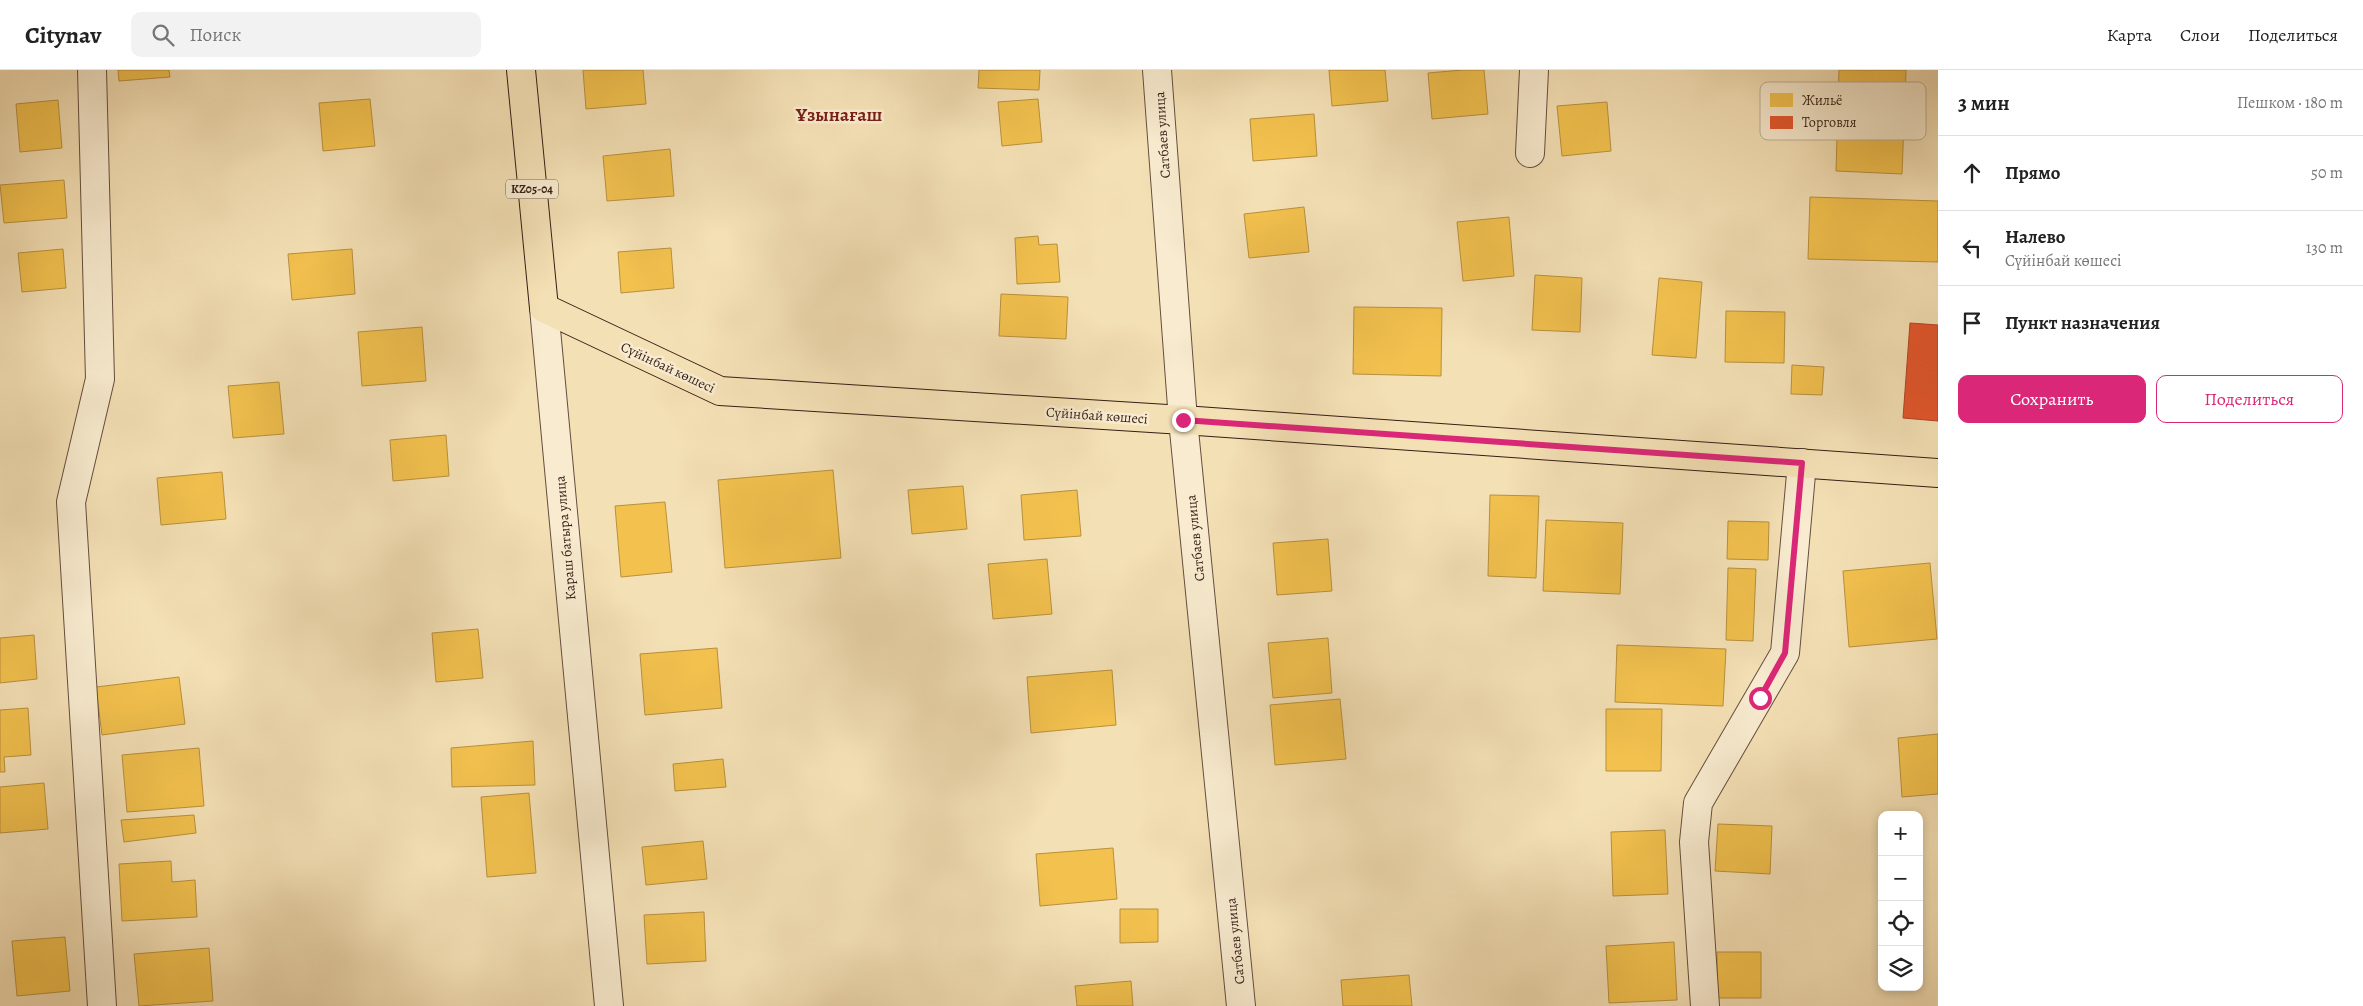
<!DOCTYPE html>
<html lang="ru">
<head>
<meta charset="utf-8">
<style>
	:root { --surface:#fff; --page:#f2f2f2; --text:#222; --muted:#767676; --line:#e0e0e0; --accent:#db2777 }
	body { margin:0; font-family:Alegreya,serif; background:var(--page); color:var(--text) }
	.controls { position:absolute; right:15px; bottom:15px; display:grid; overflow:hidden; border-radius:10px; box-shadow:0 2px 8px #0003 }
	.controls button { width:45px; height:45px; display:grid; place-items:center; padding:0; border:0; border-bottom:1px solid var(--line); background:var(--surface); color:var(--text); font:25px sans-serif }
	.stop { position:absolute; width:15px; height:15px; margin:-11px; border:4px solid #db2777; border-radius:50%; background:#fff }
	.stop.end { background:#db2777; border-color:#fff; box-shadow:0 1px 5px #0008 }
	.list { margin:0; padding:0; list-style:none }
	h2 { display:flex; justify-content:space-between; align-items:center; height:65px; margin:0; padding:0 20px; font-size:21px }
	h2 small { font-size:16px; font-weight:400; color:var(--muted) }
	.list li { display:grid; grid-template-columns:32px 1fr auto; gap:15px; align-items:center; box-sizing:border-box; height:75px; padding:0 20px; border-top:1px solid var(--line) }
	.list b { display:block; font-size:19px; white-space:nowrap }
	.list p { margin:0; font-size:16px; white-space:nowrap; color:var(--muted) }
	.list em { font-size:16px; font-style:normal; color:var(--muted) }
	.actions { display:flex; gap:10px; padding:15px 20px }
	.actions a { flex:1; padding:11px 0; border:1px solid var(--accent); border-radius:10px; text-align:center; font-size:18px; color:var(--accent) }
	.actions .main { background:var(--accent); color:#fff }
	.icon { flex:none; width:28px; height:28px; fill:none; stroke:currentColor; stroke-width:2; stroke-linecap:round; stroke-linejoin:round }
	.map { position:relative; flex:none; width:1938px; height:936px; overflow:hidden }
	header { display:flex; align-items:center; gap:30px; box-sizing:border-box; height:70px; padding:0 25px; background:var(--surface); border-bottom:1px solid var(--line) }
	header strong { font-size:24px }
	nav { display:flex; gap:28px; margin-inline-start:auto; font-size:18px }
	.search { width:350px; height:45px; background:var(--page); display:flex; align-items:center; gap:12px; box-sizing:border-box; padding:0 18px; border-radius:10px; color:var(--muted); font-size:19px }
	main { display:flex }
	aside { flex:1; background:var(--surface) }
	.map>svg:first-child { display:block }
</style>
</head>
<body>
<header>
<strong>Citynav</strong>
<div class="search"><svg class="icon" aria-label="search" viewBox="0 0 24 24"><circle cx="10" cy="10" r="6"/><path d="M15 15l6 6"/></svg>Поиск</div>
<nav><a>Карта</a><a>Слои</a><a>Поделиться</a></nav>
</header>
<main>
<div class="map">
<svg width="1938" height="936" viewBox="0 0 1938 936">
	<rect width="100%" height="100%" fill="#f4e0b5"/>
	<filter id="stains"><feTurbulence type="fractalNoise" baseFrequency=".004" numOctaves="4"/><feColorMatrix values="0 0 0 0 .2 0 0 0 0 .09 0 0 0 0 .02 0 0 0 .5 -.17"/></filter>
	<radialGradient id="worn" r=".72"><stop offset=".6" stop-color="#630" stop-opacity="0"/><stop offset="1" stop-color="#630" stop-opacity=".3"/></radialGradient>
	<path fill="#f2c14e" stroke="#b9903d" d="M118,0H169L170,7L119,11Z
		M583,0H643L646,34L586,39Z
		M979,0H1040L1039,20L978,18Z
		M1329,0H1385L1388,31L1332,36Z
		M1463,0H1484L1488,44L1432,49L1428,3Z
		M1839,0H1906L1902,104L1836,101Z
		M370,29L375,76L323,81L319,33Z
		M1038,29L1042,72L1002,76L998,32Z
		M58,30L62,78L20,82L16,34Z
		M1607,32L1611,81L1562,86L1557,36Z
		M1314,44L1317,86L1253,91L1250,49Z
		M670,79L674,126L607,131L603,86Z
		M64,110L67,148L4,153L0,115Z
		M1810,127L1938,131V192L1808,189Z
		M1304,137L1309,182L1249,188L1244,144Z
		M1509,147L1514,206L1463,211L1457,152Z
		M1038,166L1039,175L1057,174L1060,212L1017,214L1015,168Z
		M671,178L674,218L621,223L618,182Z
		M63,179L66,218L22,222L18,183Z
		M352,179L355,224L292,230L288,184Z
		M1535,205L1582,208L1580,262L1532,260Z
		M1659,208L1702,212L1696,288L1652,285Z
		M1001,224L1068,227L1066,269L999,266Z
		M1354,237L1442,238L1441,306L1353,304Z
		M1726,241L1785,242L1784,293L1725,292Z
		M422,257L426,311L362,316L358,262Z
		M1792,295L1824,297L1822,325L1791,324Z
		M279,312L284,364L233,368L228,316Z
		M446,365L449,406L393,411L390,370Z
		M833,400L841,488L725,498L718,410Z
		M222,402L226,449L161,455L157,408Z
		M963,416L967,459L912,464L908,420Z
		M1077,420L1081,466L1024,470L1021,425Z
		M1490,425L1539,426L1536,508L1488,506Z
		M665,432L672,502L621,507L615,436Z
		M1546,450L1623,453L1620,524L1543,521Z
		M1728,451L1769,452L1768,490L1727,489Z
		M1328,469L1332,521L1277,525L1273,473Z
		M1047,489L1052,544L993,549L988,494Z
		M1930,493L1937,569L1849,577L1843,501Z
		M1728,498L1756,499L1753,571L1726,570Z
		M478,559L483,608L436,612L432,563Z
		M34,565L37,609L0,613V568Z
		M1328,568L1332,623L1273,628L1268,573Z
		M1617,575L1726,579L1723,636L1615,632Z
		M717,578L722,638L645,645L640,584Z
		M1112,600L1116,655L1031,663L1027,607Z
		M179,607L185,654L102,665L96,617Z
		M1340,629L1346,689L1275,695L1270,635Z
		M28,638L31,685L4,687L5,702H0V640Z
		M1606,639H1662L1661,701H1606Z
		M1938,664V724L1902,727L1898,668Z
		M533,671L535,715L452,717L451,678Z
		M199,678L204,736L127,742L122,685Z
		M723,689L726,717L675,721L673,694Z
		M44,713L48,759L0,763V717Z
		M529,723L536,803L487,807L481,727Z
		M194,745L196,763L124,772L121,750Z
		M1718,754L1772,756L1770,804L1715,801Z
		M1665,760L1668,824L1613,826L1611,762Z
		M703,771L707,809L646,815L642,777Z
		M1113,778L1117,829L1040,836L1036,784Z
		M171,791L172,812L195,810L197,847L122,851L119,794Z
		M1120,839H1158V872L1120,873Z
		M704,842L706,891L647,894L644,845Z
		M65,867L70,921L17,926L12,871Z
		M1674,872L1677,930L1609,933L1606,876Z
		M209,878L213,931L139,936L134,884Z
		M1717,882H1761V928H1717Z
		M1409,905L1412,936H1343L1341,910Z
		M1131,911L1133,936H1077L1075,916Z"/>
	<path fill="#e4572e" stroke="#b04627" d="M1910,253L1938,255V351L1903,348Z"/>
	<g fill="none" stroke-linecap="round" stroke-linejoin="round">
		<defs>
			<path id="minor" d="M92,0L100,309L71,432L102,936
				M1157,0L1183,350L1241,936
				M1530,83L1534,0
				M544,238L609,936
				M1705,936L1694,772L1698,733L1785,583L1802,393"/>
			<path id="major" d="M521,0L544,238L720,321L1183,350L1938,403"/>
		</defs>
		<use href="#minor" stroke="#654e3e" stroke-width="30"/>
		<use href="#major" stroke="#351e16" stroke-width="30"/>
		<use href="#minor" stroke="#f8ebcf" stroke-width="28"/>
		<use href="#major" stroke="#f4e0b5" stroke-width="28"/>
	</g>
	<g fill="none" stroke-linecap="round" stroke-linejoin="round">
		<path stroke="#db2777" stroke-width="6" d="M1183,350L1802,393L1785,583L1760,628"/>
	</g>
	<g text-anchor="middle" stroke-width="5" stroke-linejoin="round" paint-order="stroke">
		<rect fill="#f8ebcf" stroke="#705c4e" stroke-width="1" x="506" y="109.5" width="52" height="19" rx="4"/>
		<g font-size="12" font-weight="bold" fill="#351e16">
			<text x="532" y="123">KZ05-04</text>
		</g>
		<g font-size="14" fill="#351e16" stroke="#f8ebcf">
			<text transform="translate(1162 65) rotate(-94)" y="5">Сатбаев улица</text>
			<text transform="translate(668 297) rotate(25)" y="5">Сүйінбай көшесі</text>
			<text transform="translate(1097 345) rotate(4)" y="5">Сүйінбай көшесі</text>
			<text transform="translate(565 468) rotate(-95)" y="5">Караш батыра улица</text>
			<text transform="translate(1195 468) rotate(-96)" y="5">Сатбаев улица</text>
			<text transform="translate(1235 871) rotate(-96)" y="5">Сатбаев улица</text>
		</g>
		<g font-size="19" font-weight="bold" fill="#7a1f14" stroke="#f8ebcf">
			<text x="839" y="51">Ұзынағаш</text>
		</g>
	</g>
	<rect x="1760" y="12" width="166" height="58" rx="8" fill="#f8ebcf" stroke="#beae98" stroke-width="1"/>
	<rect x="1770" y="23" width="23" height="14" fill="#f2c14e"/>
	<rect x="1770" y="46" width="23" height="13" fill="#e4572e"/>
	<g font-size="14" fill="#351e16">
		<text x="1802" y="35">Жильё</text>
		<text x="1802" y="57">Торговля</text>
	</g>
	<rect width="100%" height="100%" filter="url(#stains)"/>
	<rect width="100%" height="100%" fill="url(#worn)"/>
</svg>
<div class="controls">
<button>+</button>
<button>−</button>
<button><svg class="icon" aria-label="locate" viewBox="0 0 24 24"><circle cx="12" cy="12" r="6"/><path d="M12 2v4M12 18v4M2 12h4M18 12h4"/></svg></button>
<button><svg class="icon" aria-label="layers" viewBox="0 0 24 24"><path d="M12 4l9 5-9 5-9-5zM3 14l9 5 9-5"/></svg></button>
</div>
<div class="stop" style="left:1760px;top:628px"></div>
<div class="stop end" style="left:1183px;top:350px"></div>
</div>
<aside>
<h2>3 мин<small>Пешком · 180 m</small></h2>
<ul class="list">
<li><svg class="icon" aria-label="ahead" viewBox="0 0 24 24"><path d="M12 20V5M6 11l6-6 6 6"/></svg><div><b>Прямо</b></div><em>50 m</em></li>
<li><svg class="icon" aria-label="left" viewBox="0 0 24 24"><path d="M17 20v-9H6M10 6l-5 5 5 5"/></svg><div><b>Налево</b><p>Сүйінбай көшесі</p></div><em>130 m</em></li>
<li><svg class="icon" aria-label="arrive" viewBox="0 0 24 24"><path d="M6 21V4h12l-3 4 3 4H6"/></svg><div><b>Пункт назначения</b></div></li>
</ul>
<div class="actions"><a class="main">Сохранить</a><a>Поделиться</a></div>
</aside>
</main>
</body>
</html>
